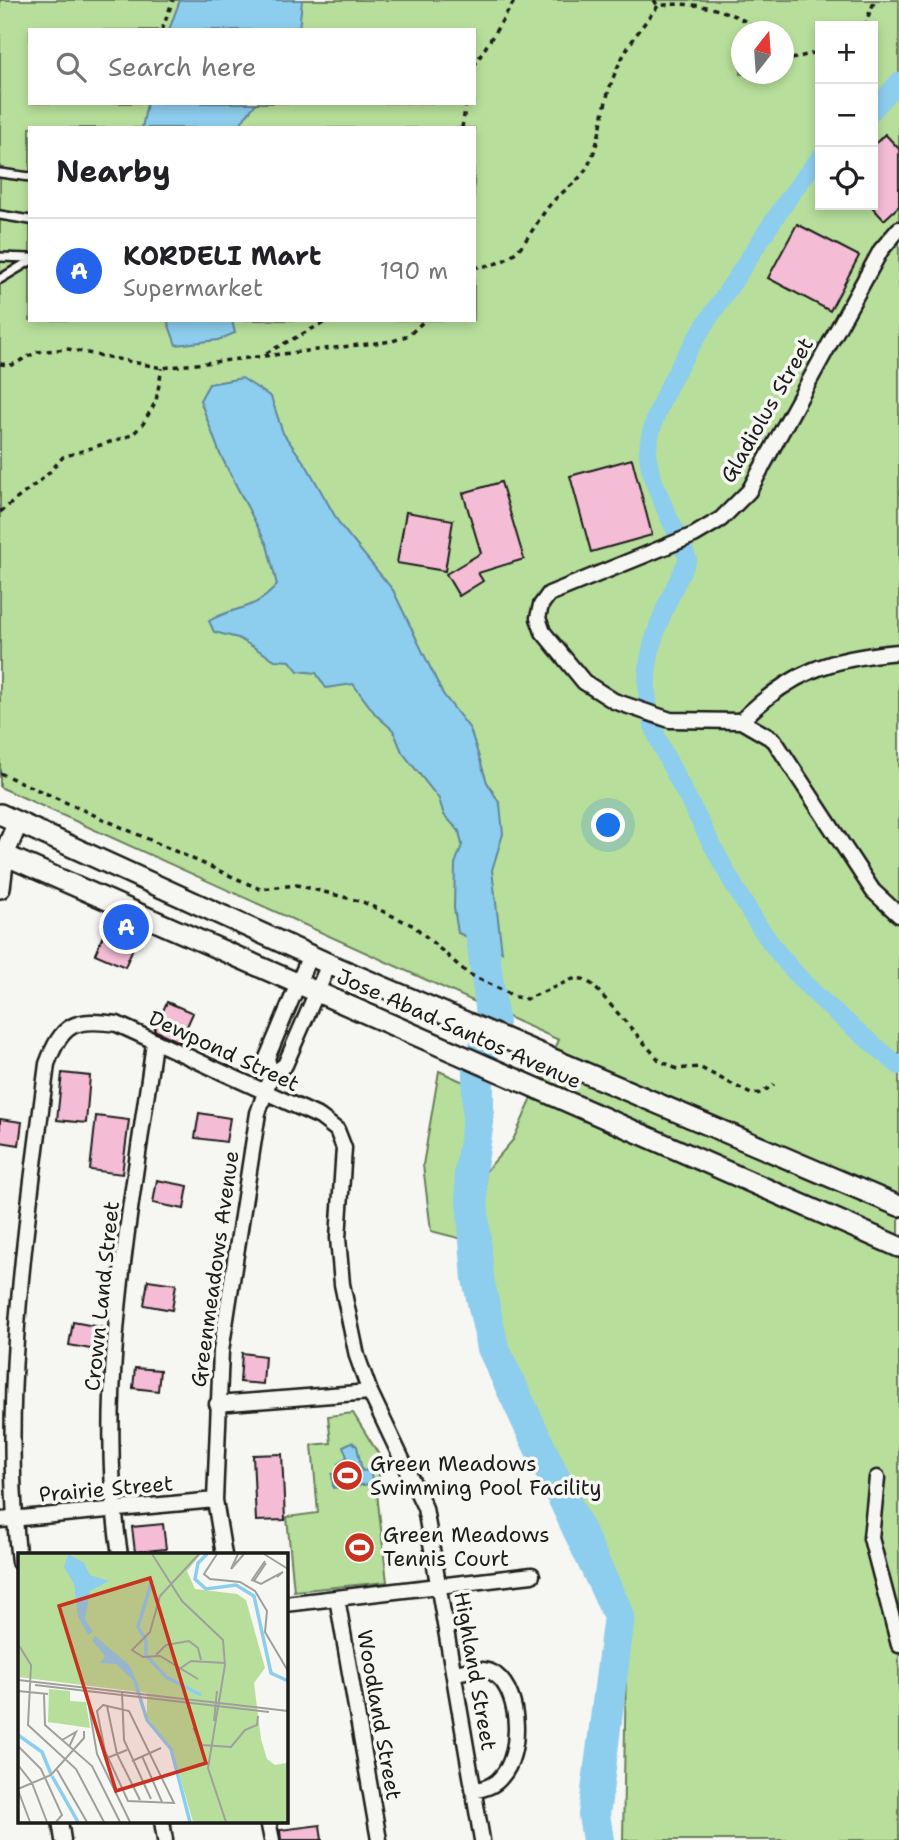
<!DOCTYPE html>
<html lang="en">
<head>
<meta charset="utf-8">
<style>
	:root { --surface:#fff; --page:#f6f6f6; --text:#202124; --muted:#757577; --line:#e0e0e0; --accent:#2563eb }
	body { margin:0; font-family:"Shantell Sans",sans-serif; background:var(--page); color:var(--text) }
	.controls { position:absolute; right:21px; top:21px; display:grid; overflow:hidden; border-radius:0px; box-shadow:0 4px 10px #0003 }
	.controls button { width:63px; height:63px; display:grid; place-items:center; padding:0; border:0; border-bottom:2px solid var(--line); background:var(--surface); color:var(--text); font:35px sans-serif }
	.compass { position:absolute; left:731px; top:21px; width:63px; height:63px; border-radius:50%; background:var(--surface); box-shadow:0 4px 10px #0003; rotate:17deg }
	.you { position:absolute; left:609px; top:826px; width:24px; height:24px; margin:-18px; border:5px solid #fff; border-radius:50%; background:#1a73e8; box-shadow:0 0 0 10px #1a73e833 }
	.badge { display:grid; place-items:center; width:46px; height:46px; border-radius:50%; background:var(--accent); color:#fff; font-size:23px; font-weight:700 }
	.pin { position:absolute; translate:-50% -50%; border:4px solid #fff; box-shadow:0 2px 7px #0006 }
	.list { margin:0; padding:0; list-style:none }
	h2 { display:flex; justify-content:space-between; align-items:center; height:91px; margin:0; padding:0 28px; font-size:30px }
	h2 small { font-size:23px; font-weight:400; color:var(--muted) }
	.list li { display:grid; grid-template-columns:46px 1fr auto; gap:21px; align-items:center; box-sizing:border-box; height:105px; padding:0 28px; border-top:2px solid var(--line) }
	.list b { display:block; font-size:26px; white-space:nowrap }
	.list p { margin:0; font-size:23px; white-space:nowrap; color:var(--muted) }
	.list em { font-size:23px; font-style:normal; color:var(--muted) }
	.icon { flex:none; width:38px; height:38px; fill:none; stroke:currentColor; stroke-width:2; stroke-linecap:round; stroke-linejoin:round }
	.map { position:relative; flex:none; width:899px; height:1840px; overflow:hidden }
	.search { position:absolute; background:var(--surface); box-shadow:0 4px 10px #0003; left:28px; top:28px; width:448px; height:77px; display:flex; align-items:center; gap:18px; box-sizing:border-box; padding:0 24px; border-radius:0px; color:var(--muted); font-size:26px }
	.panel { position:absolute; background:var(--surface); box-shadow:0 4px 10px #0003; left:28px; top:126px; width:448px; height:196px; border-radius:0px }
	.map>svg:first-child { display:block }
</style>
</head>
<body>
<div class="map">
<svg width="899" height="1840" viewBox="0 0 899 1840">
	<rect width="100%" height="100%" fill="#f6f6f2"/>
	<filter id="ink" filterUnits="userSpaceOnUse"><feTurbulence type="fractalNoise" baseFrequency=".0143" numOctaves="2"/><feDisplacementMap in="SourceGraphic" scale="14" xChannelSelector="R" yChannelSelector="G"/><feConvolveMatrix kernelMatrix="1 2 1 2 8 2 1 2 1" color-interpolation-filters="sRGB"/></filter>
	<g filter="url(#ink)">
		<path fill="#b7df9b" stroke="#6a7e5c" stroke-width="2" fill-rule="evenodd" d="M0,0H899V1840H623L627,1612L504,1339L488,1252L485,1172L513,1140L559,1040L0,787ZM820,26H873V205H820ZM30,30H474V103H30ZM741,32H783V74H741ZM30,128H474V320H30Z
			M439,1071L470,1085L466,1240L431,1231L423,1165Z
			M353,1413L381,1458L377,1493L387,1582L294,1591L287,1517L318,1513L312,1445L331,1443L328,1416Z"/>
		<path fill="#8dcdee" stroke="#60869a" stroke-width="2" d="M180,0H302L299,30H169Z
			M147,103H256L237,128H142Z
			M167,320H232L235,333L218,340L176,345Z
			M242,378L271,397L283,433L308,468L340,525L393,590L443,694L470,729L487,782L500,804L503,834L492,870L502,952L458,933L454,908L455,864L462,845L459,831L444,815L439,799L402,752L393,730L376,715L353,684L326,688L316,673L298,671L290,661L275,660L238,638L214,632L209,621C239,604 252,613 277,585L267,545L220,454L200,400L209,384Z
			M352,1442L357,1446L362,1471L371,1470L372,1484L333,1488L332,1474H339L338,1464L347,1457L343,1446Z"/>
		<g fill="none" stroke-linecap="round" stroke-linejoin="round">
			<path stroke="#8dcdee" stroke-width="18" d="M873,111L899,81
				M820,157C789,194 764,235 738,275C707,322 654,393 648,449C645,475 677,532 688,559C669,599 645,643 647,689C648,730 669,762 687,797C718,855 746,916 789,966C820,1003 862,1034 899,1066"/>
			<path stroke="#8dcdee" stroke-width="32" d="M477,901L493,1022L478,1069V1122L470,1173L478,1279L493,1348L619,1616L594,1815L598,1840"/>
		</g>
		<path fill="#f4bdd5" stroke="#1c1c1c" stroke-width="2" d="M885,134L899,149V206L884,220L873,208V146Z
			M797,224L859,256L830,311L768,278Z
			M632,459L652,535L591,552L570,476Z
			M501,482L524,559L478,573L483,581L459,596L446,574L481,553L463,493Z
			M406,512L453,520L445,571L397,563Z
			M111,917L141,929L125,967L95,954Z
			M167,1002L193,1013L180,1042L154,1030Z
			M62,1073L90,1076L86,1123L57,1120Z
			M199,1113L230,1118L226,1142L195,1138Z
			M96,1116L129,1120L122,1174L90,1170Z
			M0,1119L22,1122L19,1145L0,1142Z
			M157,1180L188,1186L184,1209L153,1203Z
			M148,1280L176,1284L172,1310L144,1305Z
			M73,1322L105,1328L101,1351L69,1345Z
			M242,1353L265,1356L263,1384L240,1382Z
			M135,1368L160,1370L158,1391L133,1388Z
			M282,1454L285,1520L256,1521L253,1455Z
			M163,1524L166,1549L135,1552L132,1527Z
			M320,1825L322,1840H281L280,1830Z"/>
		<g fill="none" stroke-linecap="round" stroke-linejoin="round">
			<defs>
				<path id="lane" d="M0,173L30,177
					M0,215L30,220
					M0,257L30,258
					M0,279L30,261"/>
				<path id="street" d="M899,229L881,250L749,491L721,519L694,535L549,594L541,605L538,618L543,632L584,682L614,701L670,720L741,721L774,740L873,891L899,915
					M741,721C790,672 830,658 899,652
					M271,1075L267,1058L310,955
					M217,1404L370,1392
					M877,1478L871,1538L899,1645
					M0,1520L215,1500
					M120,1555C94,1391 132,1207 154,1043
					M224,1555L215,1500L221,1351L258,1113L271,1075L285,1065L329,964
					M19,1562C0,1397 26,1228 47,1064C62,1023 75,1018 117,1024L320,1117L337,1130L344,1148L338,1238L342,1284L357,1356L370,1392L425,1508L482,1840
					M337,1598L379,1840
					M285,1604L532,1575
					M454,1673C467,1671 485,1666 496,1675C521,1694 522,1754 502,1776C495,1786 485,1788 474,1791
					M60,1821L63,1840
					M162,1821L165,1840
					M268,1821L272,1840"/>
				<path id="secondary" d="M0,814L329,964L899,1206
					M0,853L899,1247
					M0,888L4,855L18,822"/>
			</defs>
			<use href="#lane" stroke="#1c1c1c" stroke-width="12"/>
			<use href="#street" stroke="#1c1c1c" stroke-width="19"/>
			<use href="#secondary" stroke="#1c1c1c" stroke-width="24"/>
			<path stroke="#1c1c1c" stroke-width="3.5" stroke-dasharray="5 5" stroke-linecap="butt" d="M654,0L658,6
				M864,26L875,0
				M162,30L173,0
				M783,53L792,59L820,51
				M474,66L515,0
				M462,128L466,103
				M474,267C521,265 524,238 549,206C559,193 575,185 584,172C600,149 601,116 609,90C619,57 637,32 658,6C690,0 735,9 760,32
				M266,353L329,320
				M0,364L12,365L37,352L68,349L162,368L393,341L409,335L425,320
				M0,512L46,476L63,457L132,435L143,424L156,401L162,368
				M0,773L260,889L297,885L363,902L414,926L467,973L516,997L527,999L573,979H583L593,985L659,1060L677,1069L699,1067L751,1094L762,1093L774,1084"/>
			<use href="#lane" stroke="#f6f6f2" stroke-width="7"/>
			<use href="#street" stroke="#f6f6f2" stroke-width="14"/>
			<use href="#secondary" stroke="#f6f6f2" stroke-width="19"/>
		</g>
	</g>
	<defs>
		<symbol id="stadium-disc" viewBox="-11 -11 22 22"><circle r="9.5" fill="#c8321e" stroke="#f6f6f2"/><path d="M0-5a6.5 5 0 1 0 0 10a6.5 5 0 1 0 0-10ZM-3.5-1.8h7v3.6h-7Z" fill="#fff"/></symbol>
	</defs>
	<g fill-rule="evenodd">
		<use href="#stadium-disc" x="330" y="1458" width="35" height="35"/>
		<use href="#stadium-disc" x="342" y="1530" width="35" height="35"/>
	</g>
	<g text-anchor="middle" stroke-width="7" stroke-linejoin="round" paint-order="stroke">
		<g font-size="21" fill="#1c1c1c" stroke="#f6f6f2">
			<text transform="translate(767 410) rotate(-60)" y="7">Gladiolus Street</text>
			<text transform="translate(459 1029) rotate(24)" y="7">Jose Abad Santos Avenue</text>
			<text transform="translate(224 1051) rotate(25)" y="7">Dewpond Street</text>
			<text transform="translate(215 1269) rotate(-82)" y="7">Greenmeadows Avenue</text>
			<text transform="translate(102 1296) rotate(-84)" y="7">Crown Land Street</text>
			<text transform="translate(106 1489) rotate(-5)" y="7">Prairie Street</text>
			<text transform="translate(475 1671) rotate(80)" y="7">Highland Street</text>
			<text transform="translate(379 1715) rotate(80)" y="7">Woodland Street</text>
		</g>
		<g font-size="21" fill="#1c1c1c" stroke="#f6f6f2" text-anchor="start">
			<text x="370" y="1471">Green Meadows<tspan x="370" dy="24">Swimming Pool Facility</tspan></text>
			<text x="383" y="1542">Green Meadows<tspan x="383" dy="24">Tennis Court</tspan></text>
		</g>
	</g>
	<g transform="translate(18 1553)">
		<rect width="270" height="270" fill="#f6f6f2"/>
		<path d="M0,1H183L169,18L177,36L219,41L228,47L247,115L236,130L243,186L249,206L257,212L269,210V269H175L154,196L129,164V140L0,124ZM31,136L52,138V148L68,149L72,175L30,169Z" fill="#b7df9b"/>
		<path d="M50,1L66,10L72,22L91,28L72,38L67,66L75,79L70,82L60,63L56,31L46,14ZM77,83L111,112L121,133L98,111L82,110L87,103L74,87Z" fill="#8dcdee"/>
		<path fill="none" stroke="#8dcdee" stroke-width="3.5" d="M189,1L180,10L177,26L188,36L218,32L236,43L253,120L270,128M134,27L120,74L128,88V102L148,124L183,142M117,129L129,167L153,196L172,269M0,182L24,199L33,221M34,223L60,269"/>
		<path fill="none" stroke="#9f9f9c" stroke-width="2" d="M134,1L164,48L205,87L207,112L190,215L208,269M199,1L186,21L192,26L222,29L237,38L249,58L247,79L270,118M220,1L213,16L226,1M246,1L270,16M247,8L234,27L243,31L265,19L259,24M236,28L248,10M0,91L13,112L10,172L58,216L86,269M138,102L148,92L171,88L180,95L183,107M160,117L173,108L207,110M180,126L142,103L125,104L114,97L132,79L142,43L181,1M0,127L270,158M17,132L251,159M68,136L79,201L112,269M0,138L30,141M104,140L106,187L133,246M26,141L27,172L74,213L102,269M85,152L111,158L156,250L110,248L87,198L79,158ZM89,153L99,201L122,247M196,168L199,138M175,175L184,192L213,194L227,177L239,172L240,163M44,187L58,179L51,194M0,193L23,216L44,262L38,269M124,203L144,249M89,205L109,197M114,208L143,195M0,212L14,230L29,269M39,217L69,269M0,236L33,222L66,185V178M0,237L12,269"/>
		<path fill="#c8321e" fill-opacity="0.15" stroke="#c8321e" stroke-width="3.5" d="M132,25L188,210L98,238L41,53Z"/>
		<rect width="270" height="270" fill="none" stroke="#1c1c1c" stroke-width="3.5"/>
	</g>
</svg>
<div class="controls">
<button>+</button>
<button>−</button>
<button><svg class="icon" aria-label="locate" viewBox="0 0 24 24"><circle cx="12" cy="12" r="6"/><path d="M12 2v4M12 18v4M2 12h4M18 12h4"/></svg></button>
</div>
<svg class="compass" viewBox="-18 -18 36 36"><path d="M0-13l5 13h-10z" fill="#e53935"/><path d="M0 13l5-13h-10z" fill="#757577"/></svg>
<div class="you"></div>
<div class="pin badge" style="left:126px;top:927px">A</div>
<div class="search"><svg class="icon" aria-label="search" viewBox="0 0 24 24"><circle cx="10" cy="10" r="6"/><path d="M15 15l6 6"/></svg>Search here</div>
<section class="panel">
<h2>Nearby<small></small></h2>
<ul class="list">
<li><span class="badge">A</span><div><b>KORDELI Mart</b><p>Supermarket</p></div><em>190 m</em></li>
</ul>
</section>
</div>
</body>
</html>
